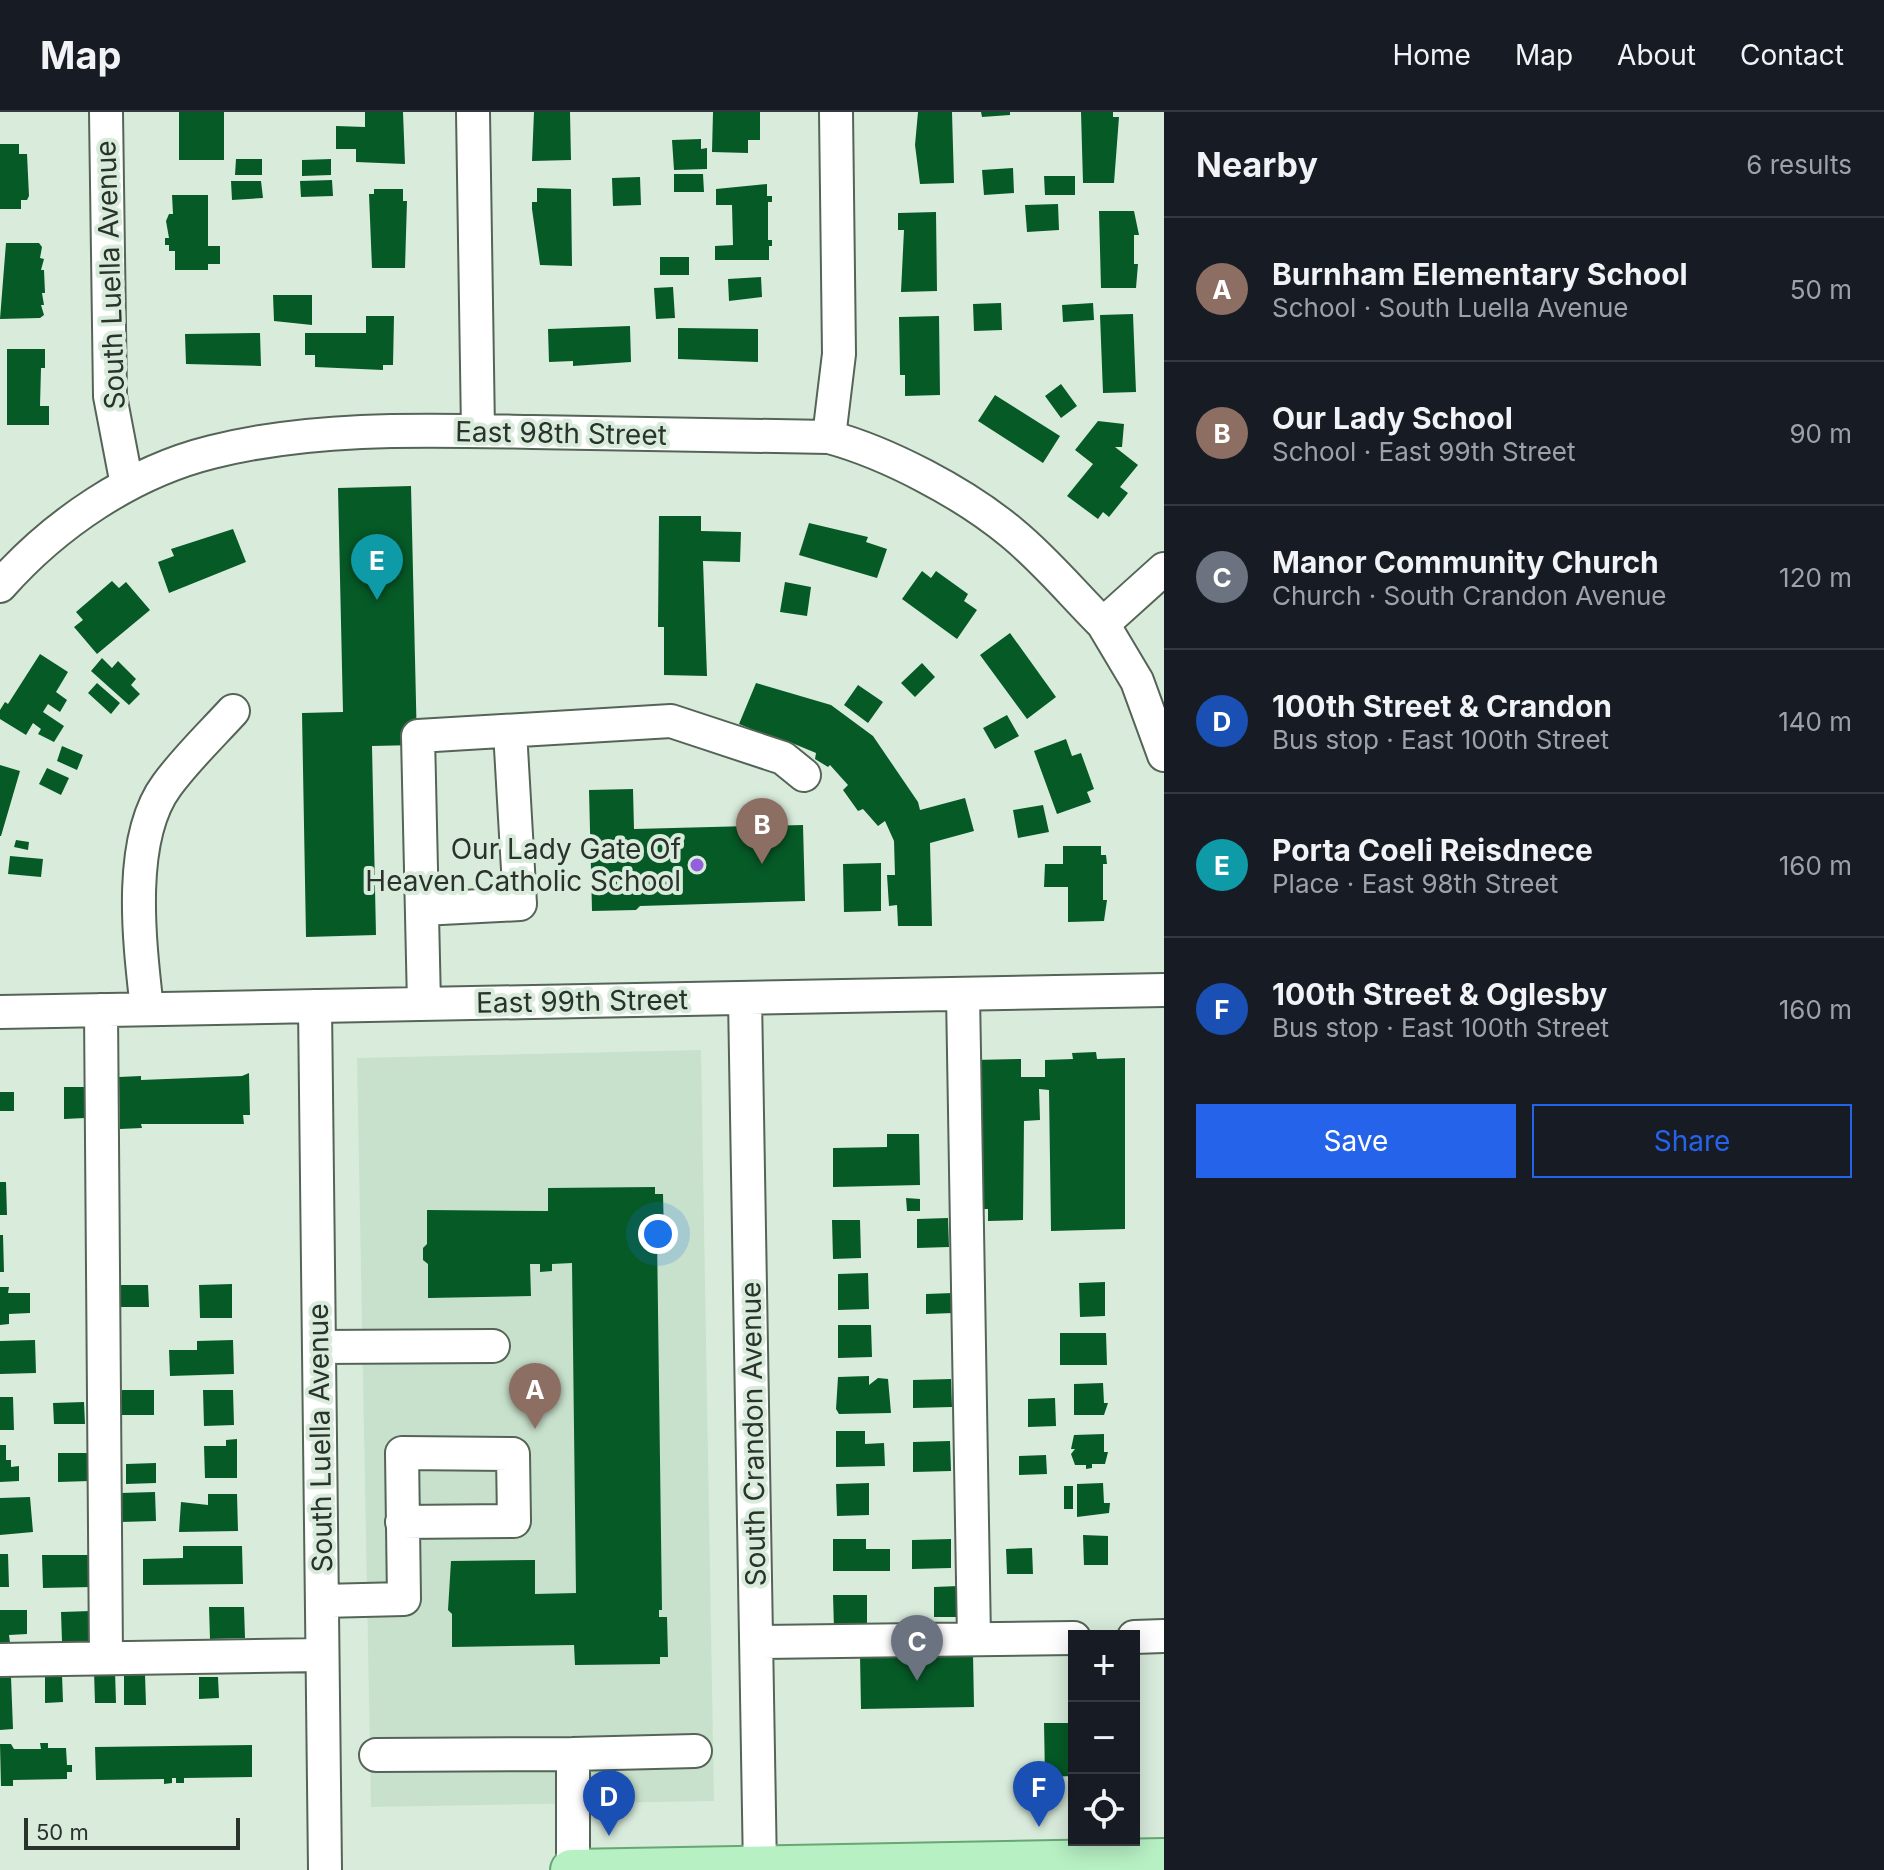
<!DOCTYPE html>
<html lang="en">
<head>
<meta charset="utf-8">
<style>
	:root { --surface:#171b24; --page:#242831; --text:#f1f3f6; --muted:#9ea1a6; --line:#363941; --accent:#2563eb }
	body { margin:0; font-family:Inter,sans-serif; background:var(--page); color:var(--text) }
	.controls { position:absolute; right:24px; bottom:24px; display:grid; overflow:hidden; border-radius:0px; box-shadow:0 4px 20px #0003 }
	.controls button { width:72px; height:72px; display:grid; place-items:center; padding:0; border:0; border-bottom:2px solid var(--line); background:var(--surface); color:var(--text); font:40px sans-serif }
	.scale { position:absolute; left:24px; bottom:20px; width:216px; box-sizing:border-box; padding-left:8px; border:4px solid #2a322c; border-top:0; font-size:22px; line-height:28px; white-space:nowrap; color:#2a322c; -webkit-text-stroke:6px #d9ecdc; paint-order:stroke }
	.you { position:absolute; left:658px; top:1122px; width:28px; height:28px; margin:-20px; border:6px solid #fff; border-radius:50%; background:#1a73e8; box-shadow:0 0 0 12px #1a73e833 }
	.badge { display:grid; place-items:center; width:52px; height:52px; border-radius:50%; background:var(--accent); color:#fff; font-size:26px; font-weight:700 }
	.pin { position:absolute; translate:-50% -66px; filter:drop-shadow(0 2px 4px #0008) }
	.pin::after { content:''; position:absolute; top:42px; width:28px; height:24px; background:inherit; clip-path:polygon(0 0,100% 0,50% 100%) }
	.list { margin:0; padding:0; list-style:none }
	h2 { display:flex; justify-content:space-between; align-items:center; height:104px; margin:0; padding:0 32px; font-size:34px }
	h2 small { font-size:26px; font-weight:400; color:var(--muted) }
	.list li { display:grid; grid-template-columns:52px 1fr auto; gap:24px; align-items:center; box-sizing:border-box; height:144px; padding:0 32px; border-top:2px solid var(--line) }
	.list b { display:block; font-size:30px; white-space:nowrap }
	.list p { margin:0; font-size:26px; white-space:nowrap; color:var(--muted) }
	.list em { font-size:26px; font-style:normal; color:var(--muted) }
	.actions { display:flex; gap:16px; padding:24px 32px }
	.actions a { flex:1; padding:18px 0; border:2px solid var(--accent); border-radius:0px; text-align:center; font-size:28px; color:var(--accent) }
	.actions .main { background:var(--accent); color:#fff }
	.icon { flex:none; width:44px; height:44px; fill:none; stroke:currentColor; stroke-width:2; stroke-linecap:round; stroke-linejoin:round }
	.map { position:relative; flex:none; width:1164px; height:1758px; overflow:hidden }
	header { display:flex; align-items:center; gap:48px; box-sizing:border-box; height:112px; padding:0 40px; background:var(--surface); border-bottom:2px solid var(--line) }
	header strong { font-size:38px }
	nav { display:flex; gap:44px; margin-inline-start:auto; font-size:28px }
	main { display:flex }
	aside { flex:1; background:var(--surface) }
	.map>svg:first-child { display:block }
</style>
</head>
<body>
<header>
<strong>Map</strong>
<nav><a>Home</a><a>Map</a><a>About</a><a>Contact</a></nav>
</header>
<main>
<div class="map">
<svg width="1164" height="1758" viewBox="0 0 1164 1758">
	<rect width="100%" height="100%" fill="#d9ecdc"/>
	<path fill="#c8e1cc" d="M701,938L714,1689L371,1695L357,946Z"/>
	<path fill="#065a26" d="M179,0H224V48H179Z
		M365,0H403L405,52L356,50V37H336V14L365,15Z
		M534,0H570L571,48L532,49Z
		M713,0H760V28H748V41L712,40Z
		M918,0H952L954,71L920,72L915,33Z
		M981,0H1010V3L982,5Z
		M1081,0H1113V5H1119L1114,71H1083Z
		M701,27V37L707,36V57L674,58L672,28Z
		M0,32H19V42H27L29,84L27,88H21V97H0Z
		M236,47H262V63H235Z
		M331,47V63L302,64V48Z
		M1013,56L1014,81L984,83L982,58Z
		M674,62H703L704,80H674Z
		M1044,64H1075V83H1045Z
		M640,65L641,93L613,94L612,66Z
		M332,68L333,84L301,85L300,69Z
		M231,69H261L263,86L232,88Z
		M767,72V84H772V90H768V128H772V134H769V148H715V134L733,133L732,93H716V77Z
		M537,76L571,77L572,154L540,153L532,97V90H537Z
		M374,77H403V89H407L405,156H372L369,82H374Z
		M172,83H208V134H220V152H208V158H175V139H169V133H165V126H169L166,109L169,102H173Z
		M1058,92L1059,118L1027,120L1025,93Z
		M1099,99H1134L1139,123H1134V152H1138L1136,176H1101Z
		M936,100L937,179L901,180L904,118H898V101Z
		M6,131H39L42,135L40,146L44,147L41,158H44L45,181H42L44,193H41L44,203L40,206L0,207Z
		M660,145H689V163H660Z
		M761,165L762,185L729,189L728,167Z
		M673,175L675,206L656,207L654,176Z
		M273,183H312V213L274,209Z
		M1001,191L1002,218L974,219L973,192Z
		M1093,191L1094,208L1063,210L1062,193Z
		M1133,202L1136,280L1103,281L1100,203Z
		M366,204H394L393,253H383V258L315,255V243H305V221H366Z
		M939,204L940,283L905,284V263H900L899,205Z
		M630,214L631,250L573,254V249L549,250L548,217Z
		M678,216L758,217V250L678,247Z
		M260,221L261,254L186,252L185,222Z
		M7,237H45V256H41L40,294H49V313H7Z
		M1061,272L1077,294L1061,306L1045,284Z
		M995,283L1060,324L1043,351L978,309Z
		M1098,309L1124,312L1122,335H1115L1138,353L1120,375L1128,381L1125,385L1109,405L1103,400L1098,407L1067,384L1093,352L1075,338Z
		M411,374L417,633L372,634L376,823L306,825L302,601L343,600L338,376Z
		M659,404H701V419L741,420L740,450L703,449L707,564L664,563V515H658Z
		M809,411L868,425L866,430L887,437L877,466L799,443Z
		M233,417L246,450L169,481L158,450L174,444L171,437Z
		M922,459L931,466L936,459L968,482L964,489L977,498L957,527L902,487Z
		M112,469L119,476L126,470L150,498L97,542L74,515L83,508L76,500Z
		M785,470L811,475L807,504L780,500Z
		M1010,521L1056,585L1027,607L980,543Z
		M40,542L68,560L56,580L67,588L60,600L48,592L43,600L64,614L54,630L38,622L41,617L33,611L26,623L0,607V598L5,590L8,592Z
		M102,546L112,556L118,549L136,567L131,573L140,582L129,593L91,559Z
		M922,551L935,565L915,585L901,571Z
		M97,571L120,591L111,602L88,581Z
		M756,571L831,593L873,624L918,690L920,698L965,686L974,719L930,731L932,814H898L897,793L889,794L887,763H895L894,729L885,709L878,714L863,697L858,699L843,678L848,673L830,653L828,655L815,647L816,641L792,631L791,634L766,627V623L739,612Z
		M858,573L883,590L868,611L844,593Z
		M1007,603L1019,624L995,637L983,616Z
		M1066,627L1072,644L1081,641L1094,677L1087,680L1091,690L1057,702L1034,639Z
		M62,634L83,643L77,658L57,649Z
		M0,653L20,659L1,724H0Z
		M47,656L69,666L61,683L39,672Z
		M633,677L634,717L750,714V702H758V714L803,713L805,789L640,794L636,798L592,799L589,678Z
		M1043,693L1049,720L1018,726L1013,698Z
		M16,728L29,730L28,738L14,735Z
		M1063,734H1101V743H1106L1107,752H1103V788H1107L1104,809L1068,810V775H1044L1045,752H1063Z
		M10,744L43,747L41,765L8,762Z
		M881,751V799L844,800L843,752Z
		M1096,940L1097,947L1125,946V1117L1051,1119L1049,978L1039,977L1040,1008L1024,1009L1023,1108L988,1109V1097H976L974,948L1021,947V965H1045V948L1073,947L1072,941Z
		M249,961L250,1003H243L244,1012H141L142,1016L120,1017L119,965L141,964V968L242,964Z
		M64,975H84L85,1006L64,1007Z
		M0,980H14V999H0Z
		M887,1022H919L920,1073L833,1075V1036L887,1035Z
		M0,1070H6L7,1103H0Z
		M655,1075V1082H663L664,1123H657L662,1498H659V1505H667L668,1545H660V1552L575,1553L574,1533L452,1535V1502L448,1498L451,1449L535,1448V1482L576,1481L572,1151L552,1152V1159L540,1160V1152H530L531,1184L428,1186V1152L423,1148V1136L427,1132V1098L548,1099V1076Z
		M906,1086L920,1087V1099H907Z
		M948,1106L949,1135L917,1136V1107Z
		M832,1108H860L861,1146L833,1147Z
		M0,1123H3L4,1160H0Z
		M868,1161L869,1197L838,1198V1162Z
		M1105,1170V1204L1080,1205L1079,1171Z
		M232,1172V1206H200L199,1173Z
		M120,1173H148L149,1195H120Z
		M0,1175H9L8,1181H30V1201L9,1202V1212L0,1213Z
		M953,1181V1201L926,1202V1182Z
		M838,1213H871L872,1245L838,1246Z
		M1060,1221H1106L1107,1253H1060Z
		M35,1228L36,1261L0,1262V1229Z
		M233,1228L234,1262L170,1264L169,1238H197V1229Z
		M869,1264V1273L878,1266L888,1267L891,1301L839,1302L836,1297L838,1265Z
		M951,1267L952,1295L913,1296V1268Z
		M1103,1271L1104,1291H1108L1104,1303H1074V1272Z
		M122,1278H154V1303H122Z
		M203,1278H233L234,1313L204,1314Z
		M0,1285H13L14,1318H0Z
		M1055,1286L1056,1314L1028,1315V1287Z
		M84,1290L85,1312H54L53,1291Z
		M836,1319H865V1332L884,1331L885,1354L836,1355Z
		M1104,1322V1340H1108L1105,1352H1092V1356L1086,1357V1353H1075L1071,1342L1075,1337H1071L1074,1323Z
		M237,1327V1366H205L204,1334H226V1328Z
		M950,1329L951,1359L913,1360V1330Z
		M0,1333H6V1348H11V1355L19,1354V1369L0,1370Z
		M58,1341H89L90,1369L58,1370Z
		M1046,1343L1047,1362L1019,1363V1344Z
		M156,1351V1371L126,1372V1352Z
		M869,1371V1403L837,1404L836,1372Z
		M1103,1371L1104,1391H1110L1109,1401L1077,1405V1372Z
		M1064,1374H1073V1397H1064Z
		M155,1380L156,1409L120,1410V1381Z
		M208,1382H237L238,1419L179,1420L181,1390L208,1393Z
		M30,1385L33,1420L0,1423V1386Z
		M1083,1423L1108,1424V1453H1084Z
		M833,1427H866V1437H890V1459H833Z
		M951,1427V1456L912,1457V1428Z
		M183,1434H242L243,1472L143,1473V1447L183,1446Z
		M1032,1436L1033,1462H1007L1006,1437Z
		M0,1442H8L9,1475H0Z
		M42,1443H91L92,1475L43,1476Z
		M959,1474L960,1505H934V1475Z
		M833,1483H867V1516L834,1517Z
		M209,1495H244L245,1526L210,1527Z
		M0,1498H27V1522L9,1523L10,1531L0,1532Z
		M91,1499L92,1530H62L61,1500Z
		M973,1541L974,1595L861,1597L860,1543Z
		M94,1559H115L116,1591H95Z
		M62,1562L63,1590L45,1591V1563Z
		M124,1562H145L146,1593H124Z
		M11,1565L13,1617L0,1618V1566Z
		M199,1565H218L219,1586L199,1587Z
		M1044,1611H1074V1664L1045,1665Z
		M40,1631H48V1636H66L67,1653H72V1660H67V1667L13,1668V1674H1L0,1632H11L14,1637H41Z
		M252,1633V1665L184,1666V1671H176V1666H172V1671L164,1672V1667L96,1668L95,1635Z"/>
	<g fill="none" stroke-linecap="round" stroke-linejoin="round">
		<defs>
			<path id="minor" d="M106,0L110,284L127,373
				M473,0L478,318
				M829,325L839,242L836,0
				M1164,457L1103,512L1137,569L1164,643
				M0,474C55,412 131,360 212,340C315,314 426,318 532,320C631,321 730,323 829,325C888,341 964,381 1012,421C1045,448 1073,482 1103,512
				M422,797L520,792L510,619
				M963,882L974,1527
				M745,886L760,1758
				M424,892L418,624L671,609L783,646L804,663
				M315,894L325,1758
				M147,897C140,834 126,728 167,673C186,647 211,623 233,599
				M101,898L106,1546
				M0,900L1164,878
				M319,1235L493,1234
				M322,1489L404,1487L402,1341L513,1342L514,1409L402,1410
				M1134,1525L1164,1524
				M757,1530L1074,1526
				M0,1548L322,1543
				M573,1642L695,1639
				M376,1643L573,1642V1758"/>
			<path id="major" d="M571,1758L1164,1747"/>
		</defs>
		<use href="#minor" stroke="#546456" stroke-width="36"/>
		<use href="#major" stroke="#66a774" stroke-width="44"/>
		<use href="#minor" stroke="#fff" stroke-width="32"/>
		<use href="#major" stroke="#b7f0c3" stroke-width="40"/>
	</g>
	<circle fill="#9160da" stroke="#d9ecdc" stroke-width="3" cx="697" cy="753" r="8"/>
	<g text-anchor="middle" stroke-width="8" stroke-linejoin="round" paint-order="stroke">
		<g font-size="28" fill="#2a322c" stroke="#d9ecdc">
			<text transform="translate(110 163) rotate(-92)" y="10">South Luella Avenue</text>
			<text transform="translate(561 321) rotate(1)" y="10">East 98th Street</text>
			<text transform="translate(582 889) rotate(-1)" y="10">East 99th Street</text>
			<text transform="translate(753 1322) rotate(-91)" y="10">South Crandon Avenue</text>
			<text transform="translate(320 1326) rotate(-91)" y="10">South Luella Avenue</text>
		</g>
		<g font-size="28" fill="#2a322c" stroke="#d9ecdc" text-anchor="end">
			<text x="681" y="747">Our Lady Gate Of<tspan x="681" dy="32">Heaven Catholic School</tspan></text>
		</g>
	</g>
</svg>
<div class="controls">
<button>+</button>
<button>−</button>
<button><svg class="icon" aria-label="locate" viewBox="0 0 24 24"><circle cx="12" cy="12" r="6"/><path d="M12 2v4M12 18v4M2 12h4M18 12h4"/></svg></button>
</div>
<div class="scale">50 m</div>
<div class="you"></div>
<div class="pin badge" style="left:535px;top:1317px;background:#8d6e63">A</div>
<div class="pin badge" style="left:762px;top:752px;background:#8d6e63">B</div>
<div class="pin badge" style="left:917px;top:1569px;background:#6b7280">C</div>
<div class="pin badge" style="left:609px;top:1724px;background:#1a4fb4">D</div>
<div class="pin badge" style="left:377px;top:488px;background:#0f9aa8">E</div>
<div class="pin badge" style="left:1039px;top:1715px;background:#1a4fb4">F</div>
</div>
<aside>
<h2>Nearby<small>6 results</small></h2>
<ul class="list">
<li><span class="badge" style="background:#8d6e63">A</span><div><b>Burnham Elementary School</b><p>School · South Luella Avenue</p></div><em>50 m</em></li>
<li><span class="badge" style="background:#8d6e63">B</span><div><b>Our Lady School</b><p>School · East 99th Street</p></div><em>90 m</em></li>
<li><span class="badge" style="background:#6b7280">C</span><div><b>Manor Community Church</b><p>Church · South Crandon Avenue</p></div><em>120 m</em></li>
<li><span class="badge" style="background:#1a4fb4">D</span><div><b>100th Street &amp; Crandon</b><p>Bus stop · East 100th Street</p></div><em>140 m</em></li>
<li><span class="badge" style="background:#0f9aa8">E</span><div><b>Porta Coeli Reisdnece</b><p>Place · East 98th Street</p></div><em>160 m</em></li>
<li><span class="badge" style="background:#1a4fb4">F</span><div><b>100th Street &amp; Oglesby</b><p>Bus stop · East 100th Street</p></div><em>160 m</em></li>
</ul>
<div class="actions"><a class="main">Save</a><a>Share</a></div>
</aside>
</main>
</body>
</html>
